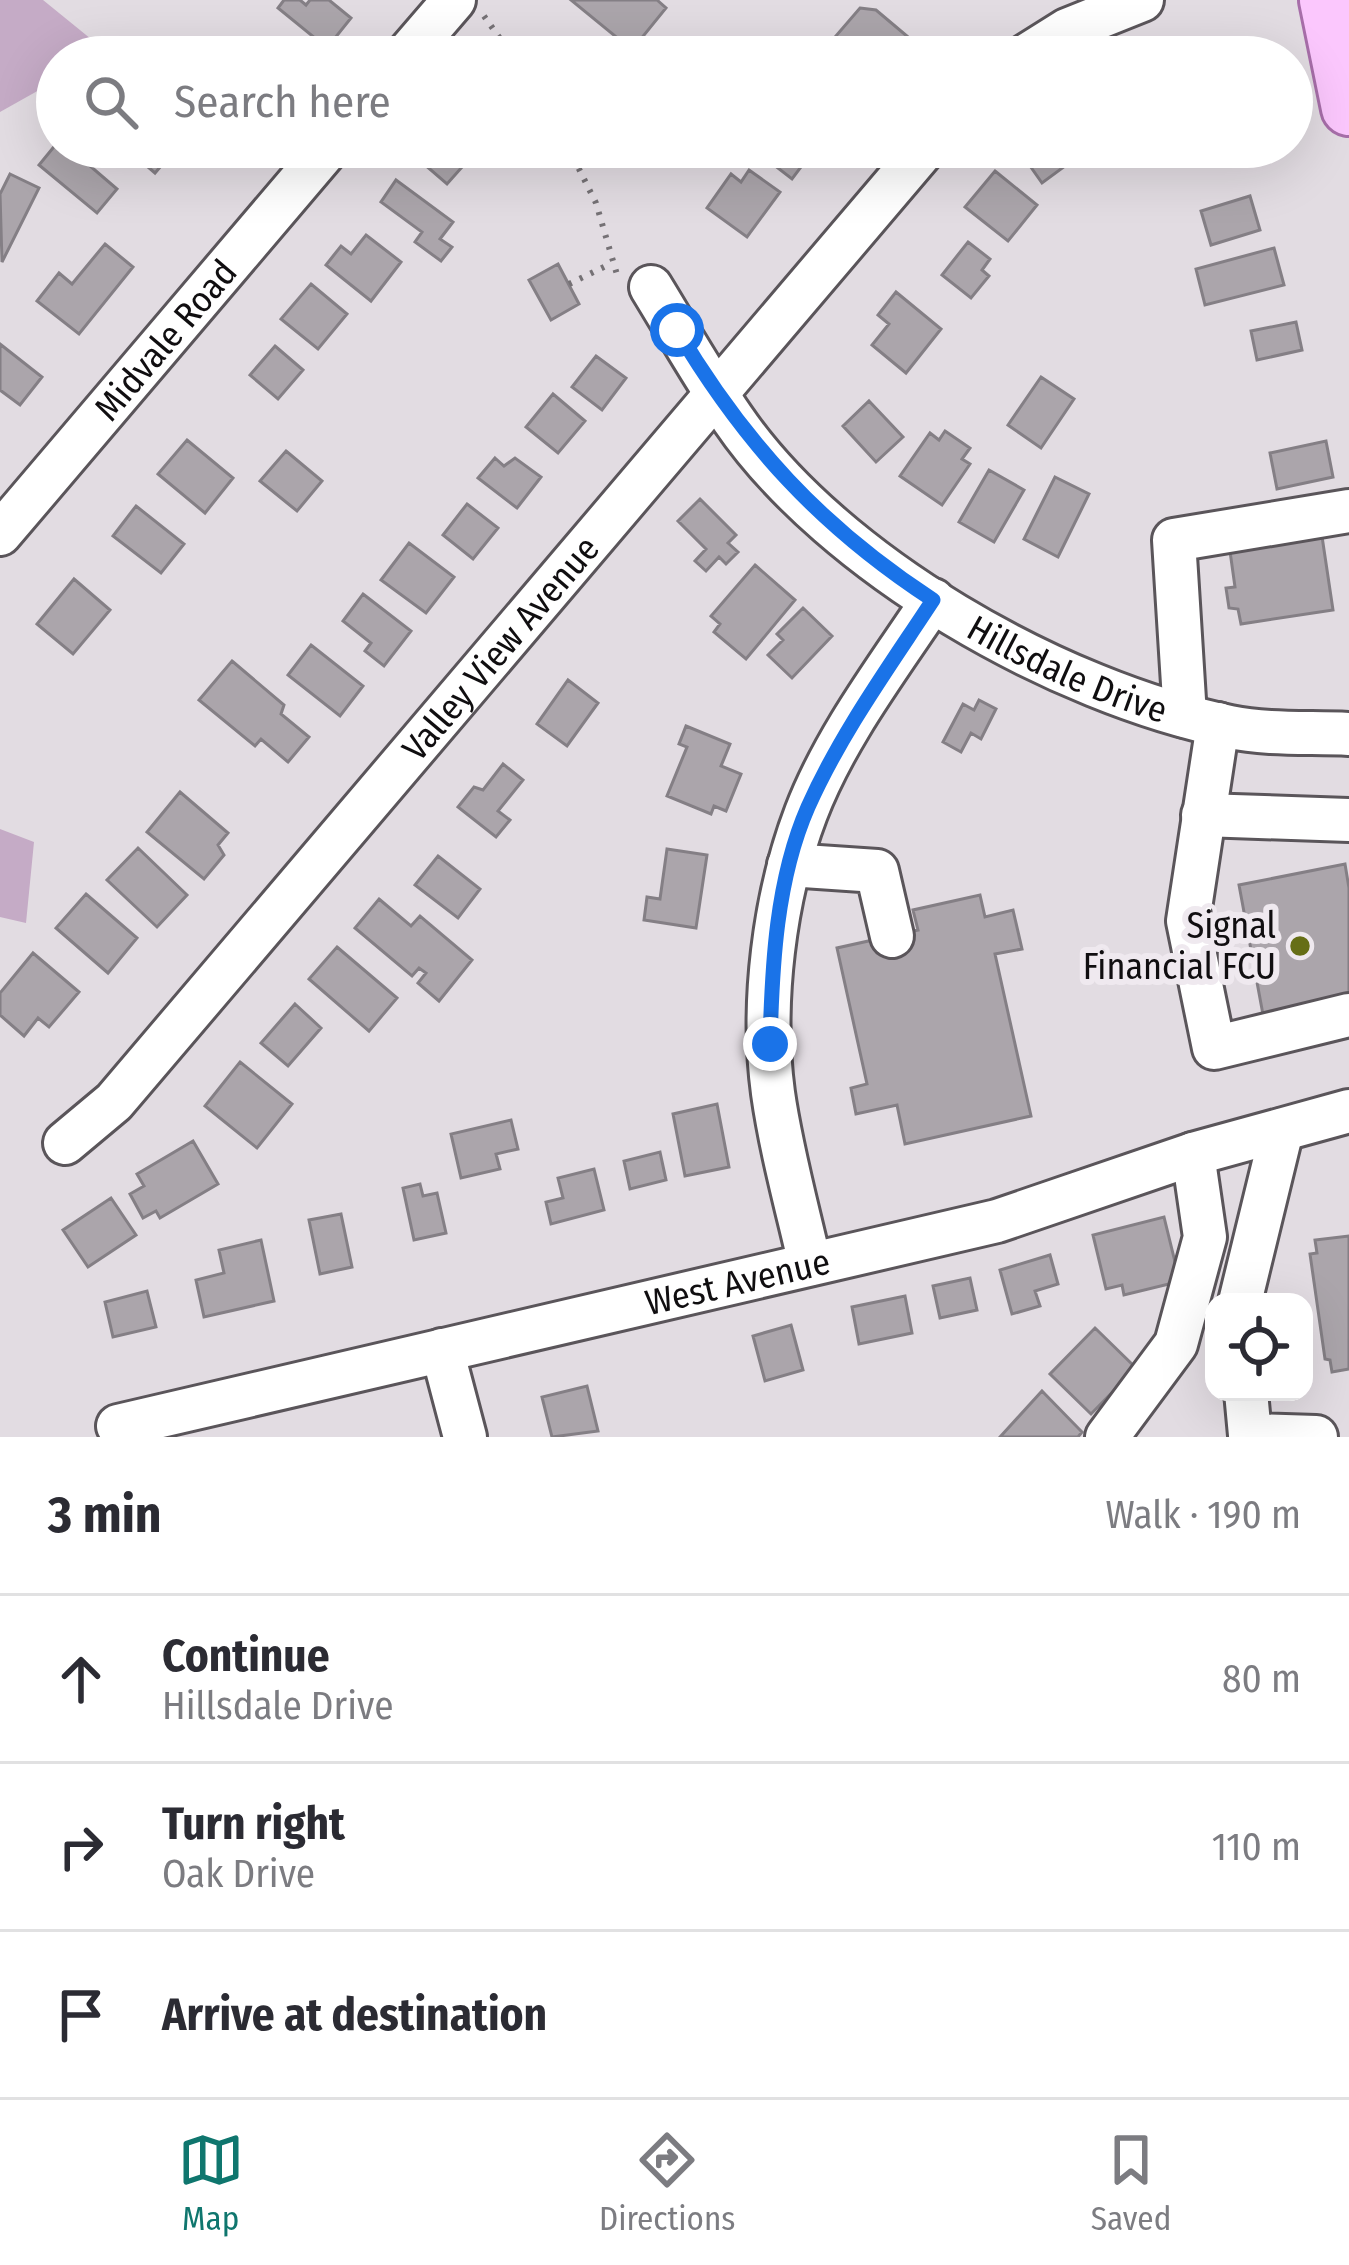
<!DOCTYPE html>
<html lang="en">
<head>
<meta charset="utf-8">
<style>
	:root { --surface:#fff; --page:#f2f2f3; --text:#2b2b33; --muted:#7c7c81; --line:#e1e1e2; --accent:#0f766e }
	body { margin:0; font-family:"Fira Sans Condensed",sans-serif; background:var(--page); color:var(--text) }
	.controls { position:absolute; right:36px; bottom:36px; display:grid; overflow:hidden; border-radius:24px; box-shadow:0 12px 48px #0002 }
	.controls button { width:108px; height:108px; display:grid; place-items:center; padding:0; border:0; border-bottom:3px solid var(--line); background:var(--surface); color:var(--text); font:60px sans-serif }
	.stop { position:absolute; width:36px; height:36px; margin:-27px; border:9px solid #1a73e8; border-radius:50%; background:#fff }
	.stop.end { background:#1a73e8; border-color:#fff; box-shadow:0 3px 12px #0008 }
	.list { margin:0; padding:0; list-style:none }
	h2 { display:flex; justify-content:space-between; align-items:center; height:156px; margin:0; padding:0 48px; font-size:51px }
	h2 small { font-size:39px; font-weight:400; color:var(--muted) }
	.list li { display:grid; grid-template-columns:78px 1fr auto; gap:36px; align-items:center; box-sizing:border-box; height:168px; padding:0 48px; border-top:3px solid var(--line) }
	.list b { display:block; font-size:45px; white-space:nowrap }
	.list p { margin:0; font-size:39px; white-space:nowrap; color:var(--muted) }
	.list em { font-size:39px; font-style:normal; color:var(--muted) }
	.icon { flex:none; width:66px; height:66px; fill:none; stroke:currentColor; stroke-width:2; stroke-linecap:round; stroke-linejoin:round }
	.map { position:relative; flex:none; width:1349px; height:1437px; overflow:hidden }
	.search { position:absolute; background:var(--surface); box-shadow:0 12px 48px #0002; left:36px; right:36px; top:36px; height:132px; display:flex; align-items:center; gap:30px; box-sizing:border-box; padding:0 42px; border-radius:66px; color:var(--muted); font-size:45px }
	.sheet { height:660px; background:var(--surface) }
	nav { display:flex; justify-content:space-around; align-items:center; box-sizing:border-box; height:168px; border-top:3px solid var(--line); background:var(--surface); font-size:33px; color:var(--muted) }
	nav a { display:grid; justify-items:center; gap:6px }
	nav .on { color:var(--accent) }
	.map>svg:first-child { display:block }
</style>
</head>
<body>
<div class="map">
<svg width="1349" height="1437" viewBox="0 0 1349 1437">
	<rect width="100%" height="100%" fill="#e2dce2"/>
	<path fill="#c5abc6" d="M0,0H43L107,52L98,57H57V80L0,112Z
		M0,829L34,842L26,923L0,917Z"/>
	<path fill="#aba5ab" stroke="#847f85" stroke-width="3" d="M284,0H300L306,5L310,0H329L351,18L327,48L278,8Z
		M571,0H657L666,8L632,50Z
		M860,8L876,10L914,42L902,57H858L835,37Z
		M57,143V147H68L117,189L97,213L39,165Z
		M125,147H177L155,173Z
		M426,147H475L478,149L447,184L417,158Z
		M774,147H816L792,179L765,158Z
		M1029,147H1074L1080,155L1042,183L1021,153Z
		M749,170L780,192L747,237L707,208L731,174L741,182Z
		M995,171L1037,205L1008,241L965,207Z
		M10,174L39,188L2,262L0,194Z
		M396,180L453,222L440,239L452,247L441,261L415,242L422,232L381,202Z
		M1250,196L1260,230L1211,245L1201,211Z
		M366,235L401,262L371,301L326,265L341,246L351,254Z
		M968,242L990,259L982,270L989,276L971,298L942,275Z
		M105,244L133,267L79,334L37,301L59,273L72,284Z
		M1274,248L1284,285L1205,305L1196,269Z
		M558,264L579,304L551,320L529,280Z
		M311,284L347,314L318,349L281,319Z
		M896,292L941,329L906,373L872,345L889,324L878,315Z
		M1296,322L1302,350L1257,360L1251,331Z
		M0,344L42,377L20,405L0,390Z
		M275,346L303,370L278,399L250,375Z
		M596,356L626,378L602,410L572,387Z
		M1041,377L1074,399L1041,448L1008,425Z
		M553,394L585,421L558,453L526,427Z
		M869,401L903,437L876,462L843,426Z
		M945,431L970,448L962,459L970,464L942,505L900,476L930,433L939,440Z
		M187,440L233,478L205,513L158,474Z
		M1326,441L1333,477L1277,489L1270,453Z
		M286,451L322,481L297,511L260,481Z
		M495,458L504,466L515,458L541,477L517,508L478,478Z
		M989,470L1024,490L994,542L959,522Z
		M1055,477L1089,494L1058,557L1024,539Z
		M700,499L736,535L728,543L738,552L726,564L719,557L706,571L695,561L706,549L678,521Z
		M467,504L498,528L473,559L443,535Z
		M136,506L184,544L161,573L113,536Z
		M1320,523L1333,610L1241,624L1238,609L1229,608L1226,588L1235,587L1228,537Z
		M409,543L454,577L426,613L381,580Z
		M755,565L795,600L746,659L714,632L720,624L711,616Z
		M74,579L110,610L73,654L37,624Z
		M363,594L411,631L384,666L365,651L371,643L343,621Z
		M803,608L832,636L792,678L768,655L783,640L777,634Z
		M311,645L363,686L340,716L288,675Z
		M232,661L284,705L281,714L309,737L288,762L261,739L255,746L199,700Z
		M568,680L598,703L567,746L537,724Z
		M979,700L996,709L981,739L971,733L961,752L943,742L963,704L974,710Z
		M686,726L730,744L721,766L741,774L726,811L714,806L711,814L667,796L687,747L679,744Z
		M503,764L523,780L498,811L510,820L496,837L458,807L474,787L483,790Z
		M180,792L228,833L218,845L224,855L204,879L147,832Z
		M138,848L187,895L157,927L107,880Z
		M667,849L707,855L696,928L644,920L647,897L660,899Z
		M438,856L480,889L458,918L415,885Z
		M1345,864L1349,888V1004L1264,1020L1239,885Z
		M86,894L137,938L108,973L56,928Z
		M980,895L985,917L1013,910L1022,949L995,954L1031,1116L905,1144L897,1105L856,1114L851,1088L867,1084L837,948L918,930L913,910Z
		M379,899L411,926L420,916L472,960L439,1001L418,983L426,973L419,968L412,976L355,928Z
		M337,947L397,998L369,1031L309,979Z
		M33,953L79,992L49,1027L38,1018L24,1036L0,1015V993Z
		M295,1004L321,1028L288,1066L261,1043Z
		M240,1062L292,1104L257,1148L205,1106Z
		M717,1104L729,1167L685,1176L673,1114Z
		M511,1120L518,1149L496,1154L500,1169L461,1178L451,1134Z
		M193,1141L218,1184L160,1218L156,1211L143,1218L130,1194L144,1186L137,1174Z
		M660,1152L666,1180L630,1189L624,1161Z
		M594,1169L604,1210L551,1224L546,1202L563,1198L558,1178Z
		M420,1184L423,1196L437,1193L446,1233L414,1240L403,1188Z
		M111,1198L136,1235L88,1267L63,1230Z
		M341,1214L352,1267L320,1274L309,1220Z
		M1164,1217L1176,1266L1173,1283L1124,1295L1122,1285L1106,1289L1093,1235Z
		M1349,1236V1369L1332,1372L1330,1360L1325,1359L1310,1254L1317,1253L1315,1240Z
		M261,1240L274,1301L204,1317L196,1280L224,1273L219,1250Z
		M1050,1255L1058,1284L1035,1291L1040,1306L1012,1314L1000,1270Z
		M970,1278L977,1310L940,1318L933,1286Z
		M147,1291L156,1327L113,1337L105,1302Z
		M905,1296L912,1333L859,1344L852,1307Z
		M791,1325L803,1370L765,1381L753,1336Z
		M1095,1328L1136,1368L1091,1414L1050,1374Z
		M587,1386L598,1431L552,1437L542,1397Z
		M1042,1391L1082,1432L1078,1437H1000Z"/>
	<g fill="none" stroke-linecap="round" stroke-linejoin="round">
		<defs>
			<g id="minor">
				<path d="M405,57L454,0"/>
				<path d="M1024,57L1067,30L1142,0"/>
				<path id="s1" d="M651,287C678,331 704,377 733,419C833,565 1059,693 1230,727C1268,735 1310,732 1349,734"/>
				<path id="s2" d="M0,534L329,147"/>
				<path d="M1185,716L1174,540L1349,511"/>
				<path d="M1218,724L1188,921L1214,1048L1349,1015"/>
				<path d="M1203,815L1349,820"/>
				<path d="M789,865L877,871L892,936"/>
				<path id="s3" d="M65,1143L114,1102L926,147"/>
				<path d="M810,1264C797,1207 781,1150 773,1093C761,1004 774,897 806,813C835,737 888,668 933,600"/>
				<path d="M1240,1302L1282,1130"/>
				<path d="M442,1350L465,1437"/>
				<path d="M1246,1392L1250,1435L1316,1437"/>
				<path id="s4" d="M118,1426L997,1221L1193,1154L1349,1111"/>
				<path d="M1107,1437L1176,1344L1205,1237L1193,1154"/>
			</g>
			<path id="major" d="M1327,0L1349,108"/>
		</defs>
		<use href="#minor" stroke="#5a555a" stroke-width="48"/>
		<use href="#major" stroke="#a76ea9" stroke-width="60"/>
		<path stroke="#757175" stroke-width="6" stroke-dasharray="3 9" stroke-linecap="butt" d="M484,16L513,57
			M568,147L596,203L618,278
			M569,284L612,263"/>
		<use href="#minor" stroke="#fff" stroke-width="42"/>
		<use href="#major" stroke="#fbc7fd" stroke-width="54"/>
	</g>
	<g fill="none" stroke-linecap="round" stroke-linejoin="round">
		<path stroke="#1a73e8" stroke-width="15" d="M677,330C745,444 821,527 933,600C889,667 841,733 808,807C776,880 772,966 770,1044"/>
	</g>
	<circle fill="#666e16" stroke="#efe9ef" stroke-width="4.5" cx="1300" cy="946" r="12"/>
	<g text-anchor="middle" stroke-width="12" stroke-linejoin="round" paint-order="stroke">
		<g font-size="36" fill="#100e10" stroke="#efe9ef">
			<text dy="13" stroke="none"><textPath href="#s2" startOffset="255">Midvale Road</textPath></text>
			<text dy="13" stroke="none"><textPath href="#s3" startOffset="660">Valley View Avenue</textPath></text>
			<text dy="13" stroke="none"><textPath href="#s1" startOffset="579">Hillsdale Drive</textPath></text>
			<text dy="13" stroke="none"><textPath href="#s4" startOffset="636">West Avenue</textPath></text>
		</g>
		<g font-size="36" fill="#100e10" stroke="#efe9ef" text-anchor="end">
			<text x="1276" y="938">Signal<tspan x="1276" dy="41">Financial FCU</tspan></text>
		</g>
	</g>
</svg>
<div class="controls">
<button><svg class="icon" aria-label="locate" viewBox="0 0 24 24"><circle cx="12" cy="12" r="6"/><path d="M12 2v4M12 18v4M2 12h4M18 12h4"/></svg></button>
</div>
<div class="stop" style="left:677px;top:330px"></div>
<div class="stop end" style="left:770px;top:1044px"></div>
<div class="search"><svg class="icon" aria-label="search" viewBox="0 0 24 24"><circle cx="10" cy="10" r="6"/><path d="M15 15l6 6"/></svg>Search here</div>
</div>
<section class="sheet">
<h2>3 min<small>Walk · 190 m</small></h2>
<ul class="list">
<li><svg class="icon" aria-label="ahead" viewBox="0 0 24 24"><path d="M12 20V5M6 11l6-6 6 6"/></svg><div><b>Continue</b><p>Hillsdale Drive</p></div><em>80 m</em></li>
<li><svg class="icon" aria-label="right" viewBox="0 0 24 24"><path d="M7 20v-9h11M14 6l5 5-5 5"/></svg><div><b>Turn right</b><p>Oak Drive</p></div><em>110 m</em></li>
<li><svg class="icon" aria-label="arrive" viewBox="0 0 24 24"><path d="M6 21V4h12l-3 4 3 4H6"/></svg><div><b>Arrive at destination</b></div></li>
</ul>
</section>
<nav>
<a class="on"><svg class="icon" aria-label="map" viewBox="0 0 24 24"><path d="M3 6l6-2 6 2 6-2v14l-6 2-6-2-6 2zM9 4v14M15 6v14"/></svg>Map</a>
<a><svg class="icon" aria-label="directions" viewBox="0 0 24 24"><path d="M12 3l9 9-9 9-9-9zM9 14v-3h6M13 9l2 2-2 2"/></svg>Directions</a>
<a><svg class="icon" aria-label="saved" viewBox="0 0 24 24"><path d="M7 4h10v16l-5-4-5 4z"/></svg>Saved</a>
</nav>
</body>
</html>
